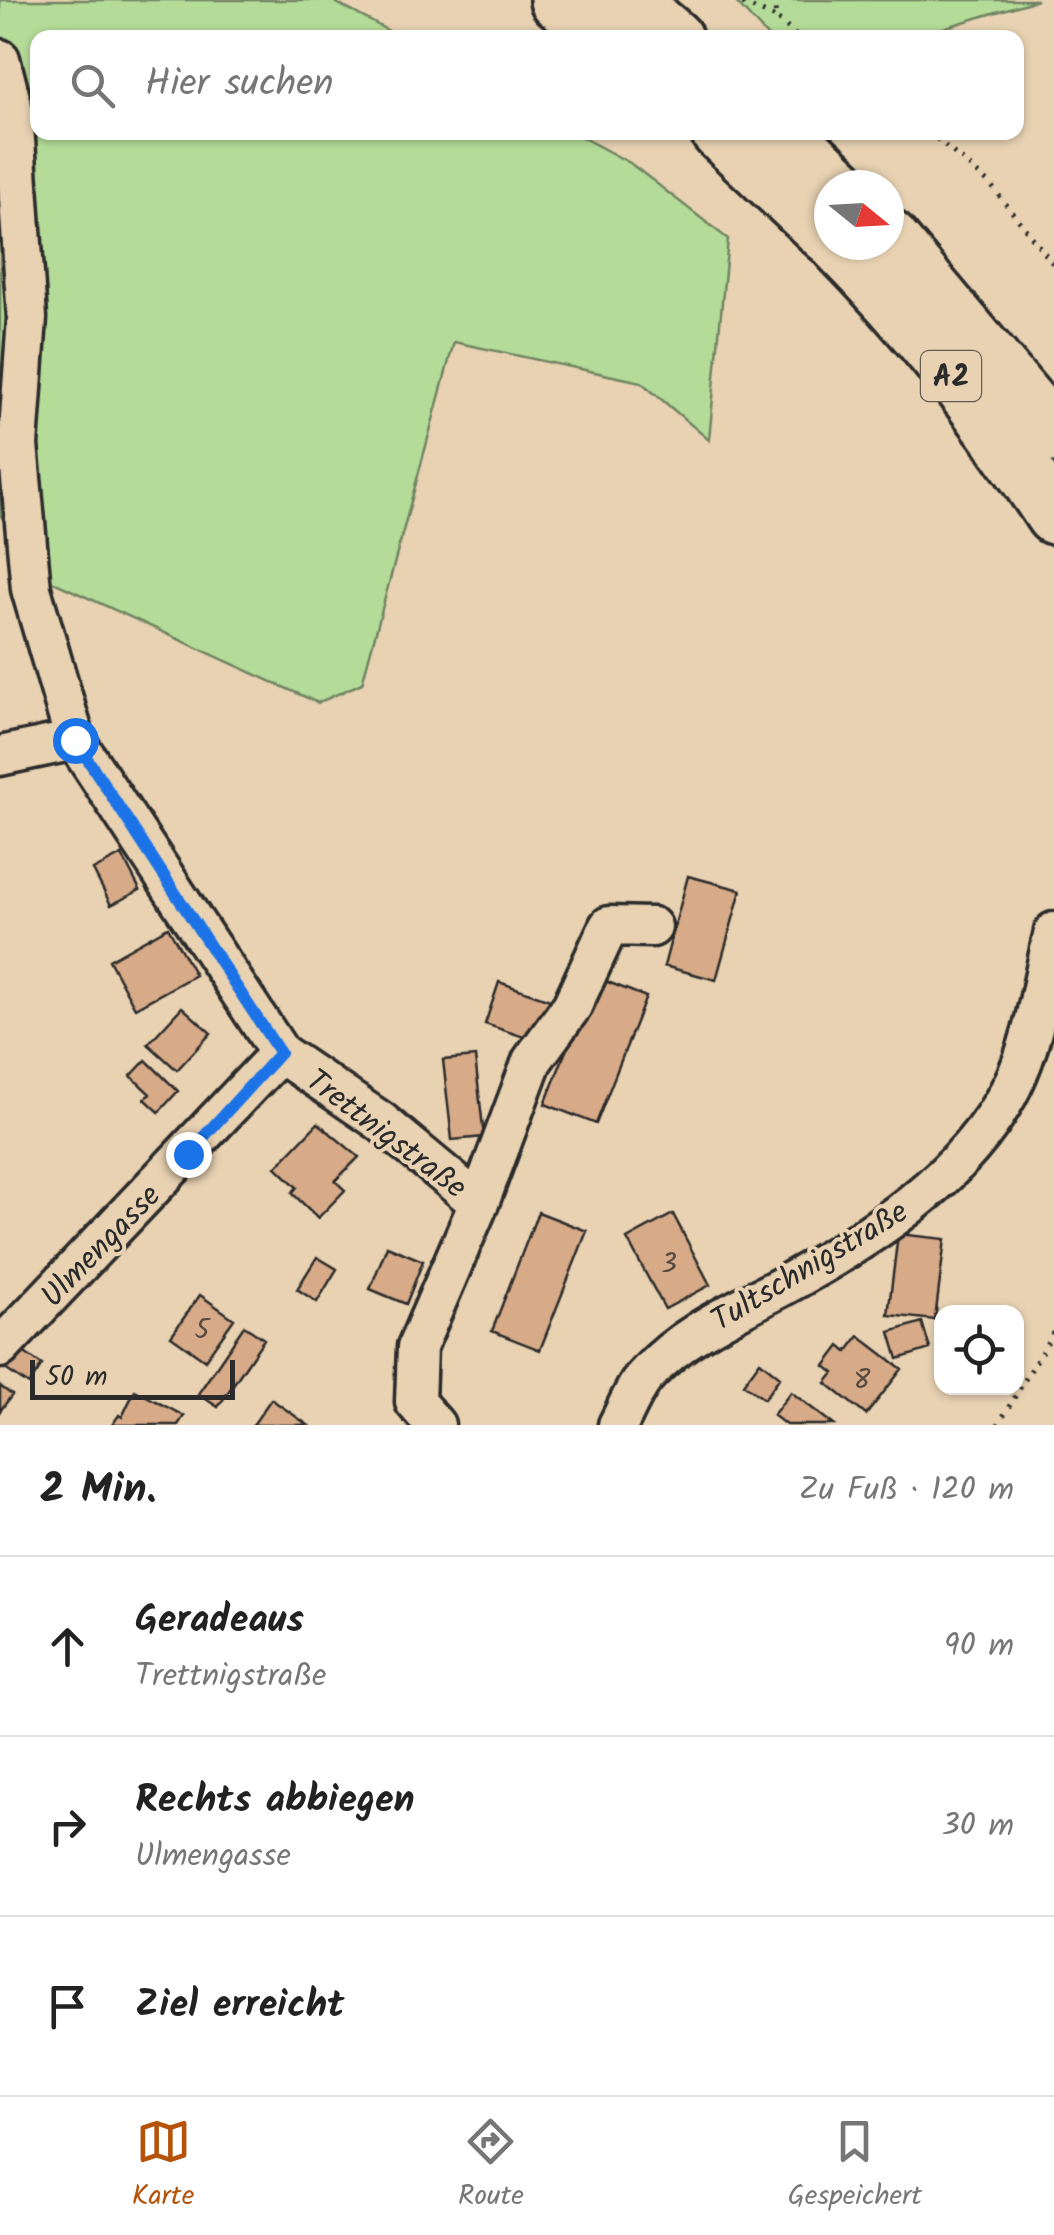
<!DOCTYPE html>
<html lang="de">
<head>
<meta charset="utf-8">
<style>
	:root { --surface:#fff; --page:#f2f2f2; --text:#222; --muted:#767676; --line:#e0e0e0; --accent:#b45309 }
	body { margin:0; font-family:Kalam,sans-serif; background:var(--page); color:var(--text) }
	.controls { position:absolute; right:30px; bottom:30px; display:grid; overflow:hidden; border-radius:20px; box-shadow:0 2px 8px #0004 }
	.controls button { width:90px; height:90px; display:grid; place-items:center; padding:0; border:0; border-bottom:2px solid var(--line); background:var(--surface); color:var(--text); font:50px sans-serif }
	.compass { position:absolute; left:814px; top:170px; width:90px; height:90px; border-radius:50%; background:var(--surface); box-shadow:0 2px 8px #0004; rotate:108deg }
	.scale { position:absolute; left:30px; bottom:25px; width:205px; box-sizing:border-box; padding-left:10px; border:5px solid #2b2b2b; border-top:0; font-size:28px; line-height:35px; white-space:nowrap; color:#2b2b2b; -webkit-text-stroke:8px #e8d2b2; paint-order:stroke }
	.stop { position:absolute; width:30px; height:30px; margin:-22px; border:8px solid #1a73e8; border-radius:50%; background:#fff }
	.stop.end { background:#1a73e8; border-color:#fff; box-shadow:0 2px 10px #0008 }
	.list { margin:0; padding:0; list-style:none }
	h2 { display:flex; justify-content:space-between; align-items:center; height:130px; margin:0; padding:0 40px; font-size:42px }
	h2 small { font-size:32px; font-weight:400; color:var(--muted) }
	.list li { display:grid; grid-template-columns:65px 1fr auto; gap:30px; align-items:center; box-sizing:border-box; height:180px; padding:0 40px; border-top:2px solid var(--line) }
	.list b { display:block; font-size:38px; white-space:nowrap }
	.list p { margin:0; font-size:32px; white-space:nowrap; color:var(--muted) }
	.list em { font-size:32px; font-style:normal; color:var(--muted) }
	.icon { flex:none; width:55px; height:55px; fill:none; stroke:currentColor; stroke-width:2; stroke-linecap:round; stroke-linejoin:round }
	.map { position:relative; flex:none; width:1054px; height:1425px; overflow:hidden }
	.search { position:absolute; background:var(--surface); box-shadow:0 2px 8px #0004; left:30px; right:30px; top:30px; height:110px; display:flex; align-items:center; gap:25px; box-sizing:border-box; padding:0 35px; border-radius:20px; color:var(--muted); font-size:38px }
	.sheet { height:670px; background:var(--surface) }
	nav { display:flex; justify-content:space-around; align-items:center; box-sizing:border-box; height:140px; border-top:2px solid var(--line); background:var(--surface); font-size:28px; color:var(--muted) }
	nav a { display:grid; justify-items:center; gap:5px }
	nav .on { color:var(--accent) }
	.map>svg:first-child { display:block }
</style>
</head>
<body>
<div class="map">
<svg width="1054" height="1425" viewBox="0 0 1054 1425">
	<rect width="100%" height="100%" fill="#e8d2b2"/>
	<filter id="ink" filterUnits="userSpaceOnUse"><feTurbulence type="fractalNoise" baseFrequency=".01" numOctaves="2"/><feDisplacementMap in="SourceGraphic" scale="20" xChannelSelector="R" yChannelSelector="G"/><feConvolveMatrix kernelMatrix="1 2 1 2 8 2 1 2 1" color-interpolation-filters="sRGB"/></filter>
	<g filter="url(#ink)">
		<path fill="#b4dc98" stroke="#708462" stroke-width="2.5" d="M0,0H331L400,37L38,38V132L574,133L630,163L728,239L709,440L641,382L454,342L362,683L318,703L49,580L0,515Z
			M734,0H1037L913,37L769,38Z"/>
		<path fill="#d7aa88" stroke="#2b2b2b" stroke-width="2.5" d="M122,855L140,890L111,905L93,870Z
			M688,876L741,890L716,980L664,966Z
			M168,927L195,975L135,1008L109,960Z
			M595,977L646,997L596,1124L545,1104Z
			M499,982L550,1000L536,1041L485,1024Z
			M182,1007L211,1033L177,1070L148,1044Z
			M475,1057L484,1137L452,1140L443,1060Z
			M146,1060L178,1091L159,1112L145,1099L150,1094L131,1076Z
			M318,1123L359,1157L335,1181L345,1190L318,1218L292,1193L297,1187L276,1167Z
			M538,1212L587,1231L540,1350L492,1331Z
			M673,1214L710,1285L665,1309L627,1239Z
			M898,1234L945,1239L935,1320L888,1315Z
			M387,1246L423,1261L406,1304L370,1289Z
			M317,1257L337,1269L317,1302L297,1289Z
			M200,1295L234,1319L205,1360L171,1336Z
			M922,1322L930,1349L898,1359L890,1332Z
			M244,1326L264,1339L218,1407L198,1394Z
			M859,1336L902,1369L866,1415L826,1383L834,1373L825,1366L840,1346L847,1352Z
			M16,1347L42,1365L29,1385L2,1367Z
			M760,1361L780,1377L764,1399L743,1384Z
			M0,1386L12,1395L0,1411Z
			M135,1390L184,1416L178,1425H112L119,1415L122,1417Z
			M791,1392L834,1425H786L773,1415Z
			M271,1399L308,1425H253Z"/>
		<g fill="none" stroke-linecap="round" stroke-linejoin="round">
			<defs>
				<path id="minor" d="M0,59L13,110L27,318L18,445L31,589L75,740L280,1053L380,1121L479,1203L417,1347L415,1402L435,1425
					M0,756L75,740
					M479,1203L532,1061L572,1006L609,926L652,927
					M0,1348L280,1053
					M618,1425C627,1408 635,1386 648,1373C685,1333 734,1312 781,1287C869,1239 966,1178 1012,1086C1035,1040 1042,982 1054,932"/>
				<path id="highway" d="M558,0L610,38
					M629,0L674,38
					M719,132L829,236
					M784,132L840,185
					M889,238L1054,434
					M838,245C919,327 991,420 1054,516"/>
			</defs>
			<use href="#minor" stroke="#2b2b2b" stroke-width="45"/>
			<use href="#highway" stroke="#2b2b2b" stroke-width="62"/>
			<path stroke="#2b2b2b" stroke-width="5" stroke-dasharray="2.5 8" stroke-linecap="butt" d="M733,0L776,18
				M774,0L776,18L799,38
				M929,132L990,184L1054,265
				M998,1425L1054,1331"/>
			<use href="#minor" stroke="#e8d2b2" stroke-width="38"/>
			<use href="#highway" stroke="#e8d2b2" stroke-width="55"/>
		</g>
	</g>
	<g fill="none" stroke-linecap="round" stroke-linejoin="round" filter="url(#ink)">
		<path stroke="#1a73e8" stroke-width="12" d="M75,740L280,1053L188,1154"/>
	</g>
	<g text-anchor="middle" stroke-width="8" stroke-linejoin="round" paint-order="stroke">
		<g font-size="28" fill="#564b42">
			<text x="669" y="1272">3</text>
			<text x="202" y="1338">5</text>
			<text x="862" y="1388">8</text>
		</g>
		<rect fill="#e8d2b2" stroke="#645d54" stroke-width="2.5" x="921" y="351" width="60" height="50" rx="8"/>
		<g font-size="30" font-weight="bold" fill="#2b2b2b">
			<text x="951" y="386">A2</text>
		</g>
		<g font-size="32" fill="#2b2b2b" stroke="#e8d2b2">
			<text transform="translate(387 1133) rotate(37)" y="11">Trettnigstraße</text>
			<text transform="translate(100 1245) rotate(-46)" y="11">Ulmengasse</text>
			<text transform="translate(809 1265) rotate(-31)" y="11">Tultschnigstraße</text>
		</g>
	</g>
</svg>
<div class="controls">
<button><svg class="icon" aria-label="locate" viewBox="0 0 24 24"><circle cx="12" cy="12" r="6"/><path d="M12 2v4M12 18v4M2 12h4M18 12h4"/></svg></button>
</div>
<svg class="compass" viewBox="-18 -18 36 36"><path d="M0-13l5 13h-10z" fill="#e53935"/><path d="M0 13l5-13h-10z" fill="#767676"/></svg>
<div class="scale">50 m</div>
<div class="stop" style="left:75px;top:740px"></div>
<div class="stop end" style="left:188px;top:1154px"></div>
<div class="search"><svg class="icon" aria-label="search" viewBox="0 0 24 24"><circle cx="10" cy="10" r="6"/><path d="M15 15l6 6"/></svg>Hier suchen</div>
</div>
<section class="sheet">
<h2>2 Min.<small>Zu Fuß · 120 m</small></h2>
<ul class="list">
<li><svg class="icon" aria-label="ahead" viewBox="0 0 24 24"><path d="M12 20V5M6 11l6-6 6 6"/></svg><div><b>Geradeaus</b><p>Trettnigstraße</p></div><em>90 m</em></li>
<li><svg class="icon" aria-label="right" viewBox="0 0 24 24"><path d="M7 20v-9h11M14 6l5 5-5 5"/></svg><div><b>Rechts abbiegen</b><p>Ulmengasse</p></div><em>30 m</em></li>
<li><svg class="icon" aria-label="arrive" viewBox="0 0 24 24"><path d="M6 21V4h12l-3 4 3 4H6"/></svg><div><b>Ziel erreicht</b></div></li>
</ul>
</section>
<nav>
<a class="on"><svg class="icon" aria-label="map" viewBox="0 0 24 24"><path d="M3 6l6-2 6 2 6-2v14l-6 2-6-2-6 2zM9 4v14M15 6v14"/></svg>Karte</a>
<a><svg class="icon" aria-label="directions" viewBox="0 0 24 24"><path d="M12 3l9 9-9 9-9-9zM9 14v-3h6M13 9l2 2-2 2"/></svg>Route</a>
<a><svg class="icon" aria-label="saved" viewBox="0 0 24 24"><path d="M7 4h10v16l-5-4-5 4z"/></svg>Gespeichert</a>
</nav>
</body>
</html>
